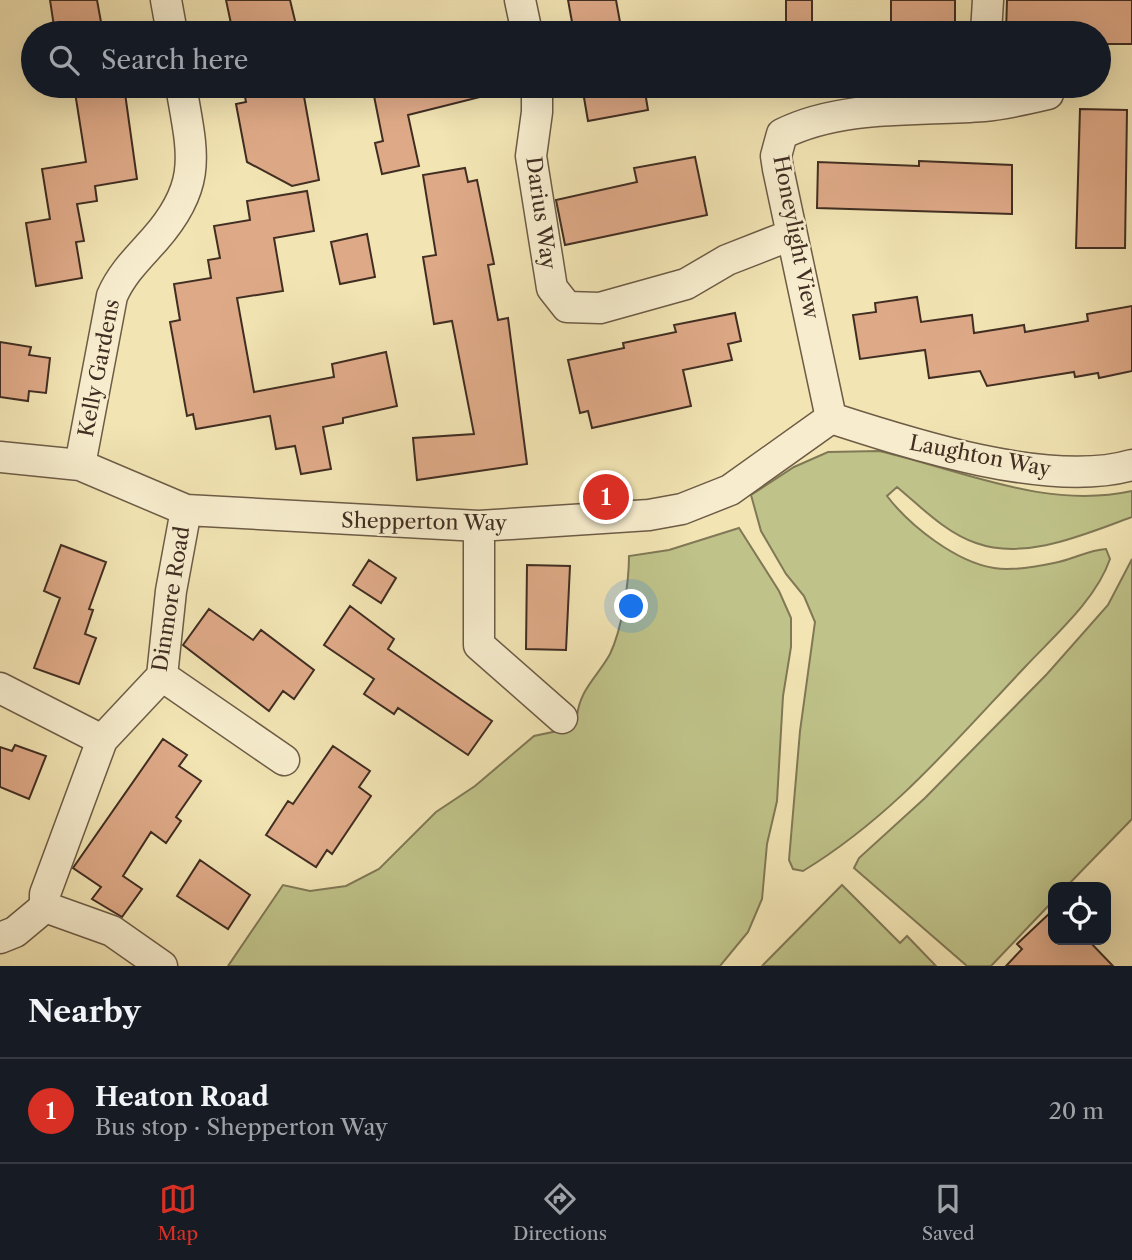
<!DOCTYPE html>
<html lang="en">
<head>
<meta charset="utf-8">
<style>
	:root { --surface:#171b24; --page:#242831; --text:#f1f3f6; --muted:#9ea1a6; --line:#363941; --accent:#d93025 }
	body { margin:0; font-family:"Libre Caslon Text",serif; background:var(--page); color:var(--text) }
	.controls { position:absolute; right:21px; bottom:21px; display:grid; overflow:hidden; border-radius:14px; box-shadow:0 7px 28px #0002 }
	.controls button { width:63px; height:63px; display:grid; place-items:center; padding:0; border:0; border-bottom:2px solid var(--line); background:var(--surface); color:var(--text); font:35px sans-serif }
	.you { position:absolute; left:632px; top:607px; width:24px; height:24px; margin:-18px; border:5px solid #fff; border-radius:50%; background:#1a73e8; box-shadow:0 0 0 10px #1a73e833 }
	.badge { display:grid; place-items:center; width:46px; height:46px; border-radius:50%; background:var(--accent); color:#fff; font-size:23px; font-weight:700 }
	.pin { position:absolute; translate:-50% -50%; border:4px solid #fff; box-shadow:0 2px 7px #0006 }
	.list { margin:0; padding:0; list-style:none }
	h2 { display:flex; justify-content:space-between; align-items:center; height:91px; margin:0; padding:0 28px; font-size:30px }
	h2 small { font-size:23px; font-weight:400; color:var(--muted) }
	.list li { display:grid; grid-template-columns:46px 1fr auto; gap:21px; align-items:center; box-sizing:border-box; height:105px; padding:0 28px; border-top:2px solid var(--line) }
	.list b { display:block; font-size:26px; white-space:nowrap }
	.list p { margin:0; font-size:23px; white-space:nowrap; color:var(--muted) }
	.list em { font-size:23px; font-style:normal; color:var(--muted) }
	.icon { flex:none; width:38px; height:38px; fill:none; stroke:currentColor; stroke-width:2; stroke-linecap:round; stroke-linejoin:round }
	.map { position:relative; flex:none; width:1132px; height:966px; overflow:hidden }
	.search { position:absolute; background:var(--surface); box-shadow:0 7px 28px #0002; left:21px; right:21px; top:21px; height:77px; display:flex; align-items:center; gap:18px; box-sizing:border-box; padding:0 24px; border-radius:38px; color:var(--muted); font-size:26px }
	.sheet { height:196px; background:var(--surface) }
	nav { display:flex; justify-content:space-around; align-items:center; box-sizing:border-box; height:98px; border-top:2px solid var(--line); background:var(--surface); font-size:19px; color:var(--muted) }
	nav a { display:grid; justify-items:center; gap:4px }
	nav .on { color:var(--accent) }
	.map>svg:first-child { display:block }
</style>
</head>
<body>
<div class="map">
<svg width="1132" height="966" viewBox="0 0 1132 966">
	<rect width="100%" height="100%" fill="#f2e4b3"/>
	<filter id="stains"><feTurbulence type="fractalNoise" baseFrequency=".00286" numOctaves="4"/><feColorMatrix values="0 0 0 0 .2 0 0 0 0 .09 0 0 0 0 .02 0 0 0 .5 -.17"/></filter>
	<radialGradient id="worn" r=".72"><stop offset=".6" stop-color="#630" stop-opacity="0"/><stop offset="1" stop-color="#630" stop-opacity=".3"/></radialGradient>
	<path fill="#bfc389" stroke="#807856" stroke-width="2" d="M879,451C962,470 1045,510 1132,491V517C1085,534 1026,561 976,543C946,533 921,507 897,487L887,496C910,526 956,562 994,568C1013,571 1035,567 1054,563C1072,560 1088,550 1106,549L1110,559C1096,600 1054,636 1025,667C954,742 892,817 803,871L793,869L789,860L800,731L815,622L804,596L786,574L761,531L751,495L794,467L828,452Z
		M739,528L779,591L791,618V647L783,696L777,801L767,844L762,899L748,932L720,966H228L283,885L310,891L346,886L379,869L436,812L475,786L534,736L562,730L577,716C580,689 598,676 610,654C622,629 629,583 629,556L669,550Z
		M1132,559V819L1066,887H1053V901L991,966H967L854,868L859,858L925,798L1047,674L1108,605Z
		M842,885L900,943L907,936L936,966H762Z"/>
	<path fill="#dea987" stroke="#412e22" stroke-width="2" d="M50,0H97L103,33H55Z
		M226,0H290L298,33H233Z
		M568,0H616L622,33H574Z
		M786,0H812V33H786Z
		M891,0H955V33H891Z
		M1007,0H1132V44H1099V33H1006Z
		M74,86H124L137,179L95,186L97,201L77,204L84,241L76,242L82,278L36,286L26,223L50,219L42,169L86,162Z
		M243,86H285L287,94L303,91L319,180L292,186L247,162L236,104L246,102Z
		M372,86H479L480,97L408,115L419,166L382,174L375,143L383,141Z
		M582,86H644L648,110L588,121Z
		M1080,109L1127,110L1125,248H1076Z
		M695,157L707,215L565,245L556,200L637,182L634,168Z
		M919,161L1012,165V214L817,208L818,162L919,166Z
		M465,168L468,182L477,180L494,264L488,265L498,320L508,318L527,464L417,480L413,438L474,434L452,321L434,324L423,257L436,255L423,175Z
		M307,191L314,231L274,238L283,291L237,298L254,392L334,377L332,364L386,352L397,406L343,418V423L323,427L331,469L301,474L295,446L276,449L270,416L196,429L193,414L187,416L170,322L180,320L174,284L211,278L208,260L220,258L214,226L250,220L247,201Z
		M367,234L375,277L340,284L331,242Z
		M917,297L921,322L972,315L974,333L1024,325L1025,332L1088,321L1087,314L1132,306V371L1099,378L1098,373L1075,377L1074,372L987,386L980,371L929,378L925,350L860,359L853,315L876,312L875,303Z
		M735,313L741,341L728,344L732,360L683,370L691,406L592,428L588,411L580,413L568,360L624,348L623,343L676,332L674,325Z
		M0,342L31,347L29,355L50,358L46,393L29,391L28,401L0,397Z
		M61,545L106,562L89,609L93,610L85,634L96,638L79,684L34,668L60,598L44,591Z
		M369,560L396,578L381,603L353,585Z
		M527,565L570,566L566,650L526,649Z
		M350,606L394,639L388,649L492,721L468,755L398,708L394,714L364,694L374,679L324,645Z
		M209,609L253,640L261,630L314,670L294,699L283,691L269,711L183,645Z
		M163,739L187,755L179,766L201,781L176,817L181,821L166,843L151,832L123,876L142,889L122,917L92,899L101,887L73,868Z
		M15,745L46,756L29,799L0,787V747L12,751Z
		M333,746L370,771L359,787L371,796L332,854L327,850L316,867L266,835L288,801L293,804Z
		M200,860L250,895L228,929L177,896Z
		M1053,910V940H1088L1113,966H1006L1022,949L1017,944Z"/>
	<g fill="none" stroke-linecap="round" stroke-linejoin="round">
		<defs>
			<path id="minor" d="M166,0L172,33
				M520,0L527,33
				M986,33L988,0
				M537,86V112L531,156L552,288L567,307L600,308L686,284L727,260L791,235
				M831,418L778,169L776,156L782,134C843,104 918,111 984,106C1005,104 1027,99 1048,94
				M831,418C911,444 1050,489 1132,465
				M0,457L80,465L186,510L479,526L649,515L682,509L730,490L831,418
				M80,465L112,296C122,273 139,257 155,239C204,183 192,152 181,86
				M479,526V645L562,718
				M162,676L284,760
				M0,688L102,740
				M0,938L15,932L45,907
				M162,966L112,931L45,907V894L102,740L162,676L171,591L186,510"/>
		</defs>
		<use href="#minor" stroke="#6d5c46" stroke-width="33"/>
		<use href="#minor" stroke="#f7edce" stroke-width="30"/>
	</g>
	<g text-anchor="middle" stroke-width="5" stroke-linejoin="round" paint-order="stroke">
		<g font-size="21" fill="#412e22" stroke="#f7edce">
			<text transform="translate(541 213) rotate(82)" y="7">Darius Way</text>
			<text transform="translate(796 237) rotate(79)" y="7">Honeylight View</text>
			<text transform="translate(99 368) rotate(-79)" y="7">Kelly Gardens</text>
			<text transform="translate(980 456) rotate(11)" y="7">Laughton Way</text>
			<text transform="translate(424 522) rotate(1)" y="7">Shepperton Way</text>
			<text transform="translate(171 599) rotate(-81)" y="7">Dinmore Road</text>
		</g>
	</g>
	<rect width="100%" height="100%" filter="url(#stains)"/>
	<rect width="100%" height="100%" fill="url(#worn)"/>
</svg>
<div class="controls">
<button><svg class="icon" aria-label="locate" viewBox="0 0 24 24"><circle cx="12" cy="12" r="6"/><path d="M12 2v4M12 18v4M2 12h4M18 12h4"/></svg></button>
</div>
<div class="you"></div>
<div class="pin badge" style="left:606px;top:497px">1</div>
<div class="search"><svg class="icon" aria-label="search" viewBox="0 0 24 24"><circle cx="10" cy="10" r="6"/><path d="M15 15l6 6"/></svg>Search here</div>
</div>
<section class="sheet">
<h2>Nearby<small></small></h2>
<ul class="list">
<li><span class="badge">1</span><div><b>Heaton Road</b><p>Bus stop · Shepperton Way</p></div><em>20 m</em></li>
</ul>
</section>
<nav>
<a class="on"><svg class="icon" aria-label="map" viewBox="0 0 24 24"><path d="M3 6l6-2 6 2 6-2v14l-6 2-6-2-6 2zM9 4v14M15 6v14"/></svg>Map</a>
<a><svg class="icon" aria-label="directions" viewBox="0 0 24 24"><path d="M12 3l9 9-9 9-9-9zM9 14v-3h6M13 9l2 2-2 2"/></svg>Directions</a>
<a><svg class="icon" aria-label="saved" viewBox="0 0 24 24"><path d="M7 4h10v16l-5-4-5 4z"/></svg>Saved</a>
</nav>
</body>
</html>
